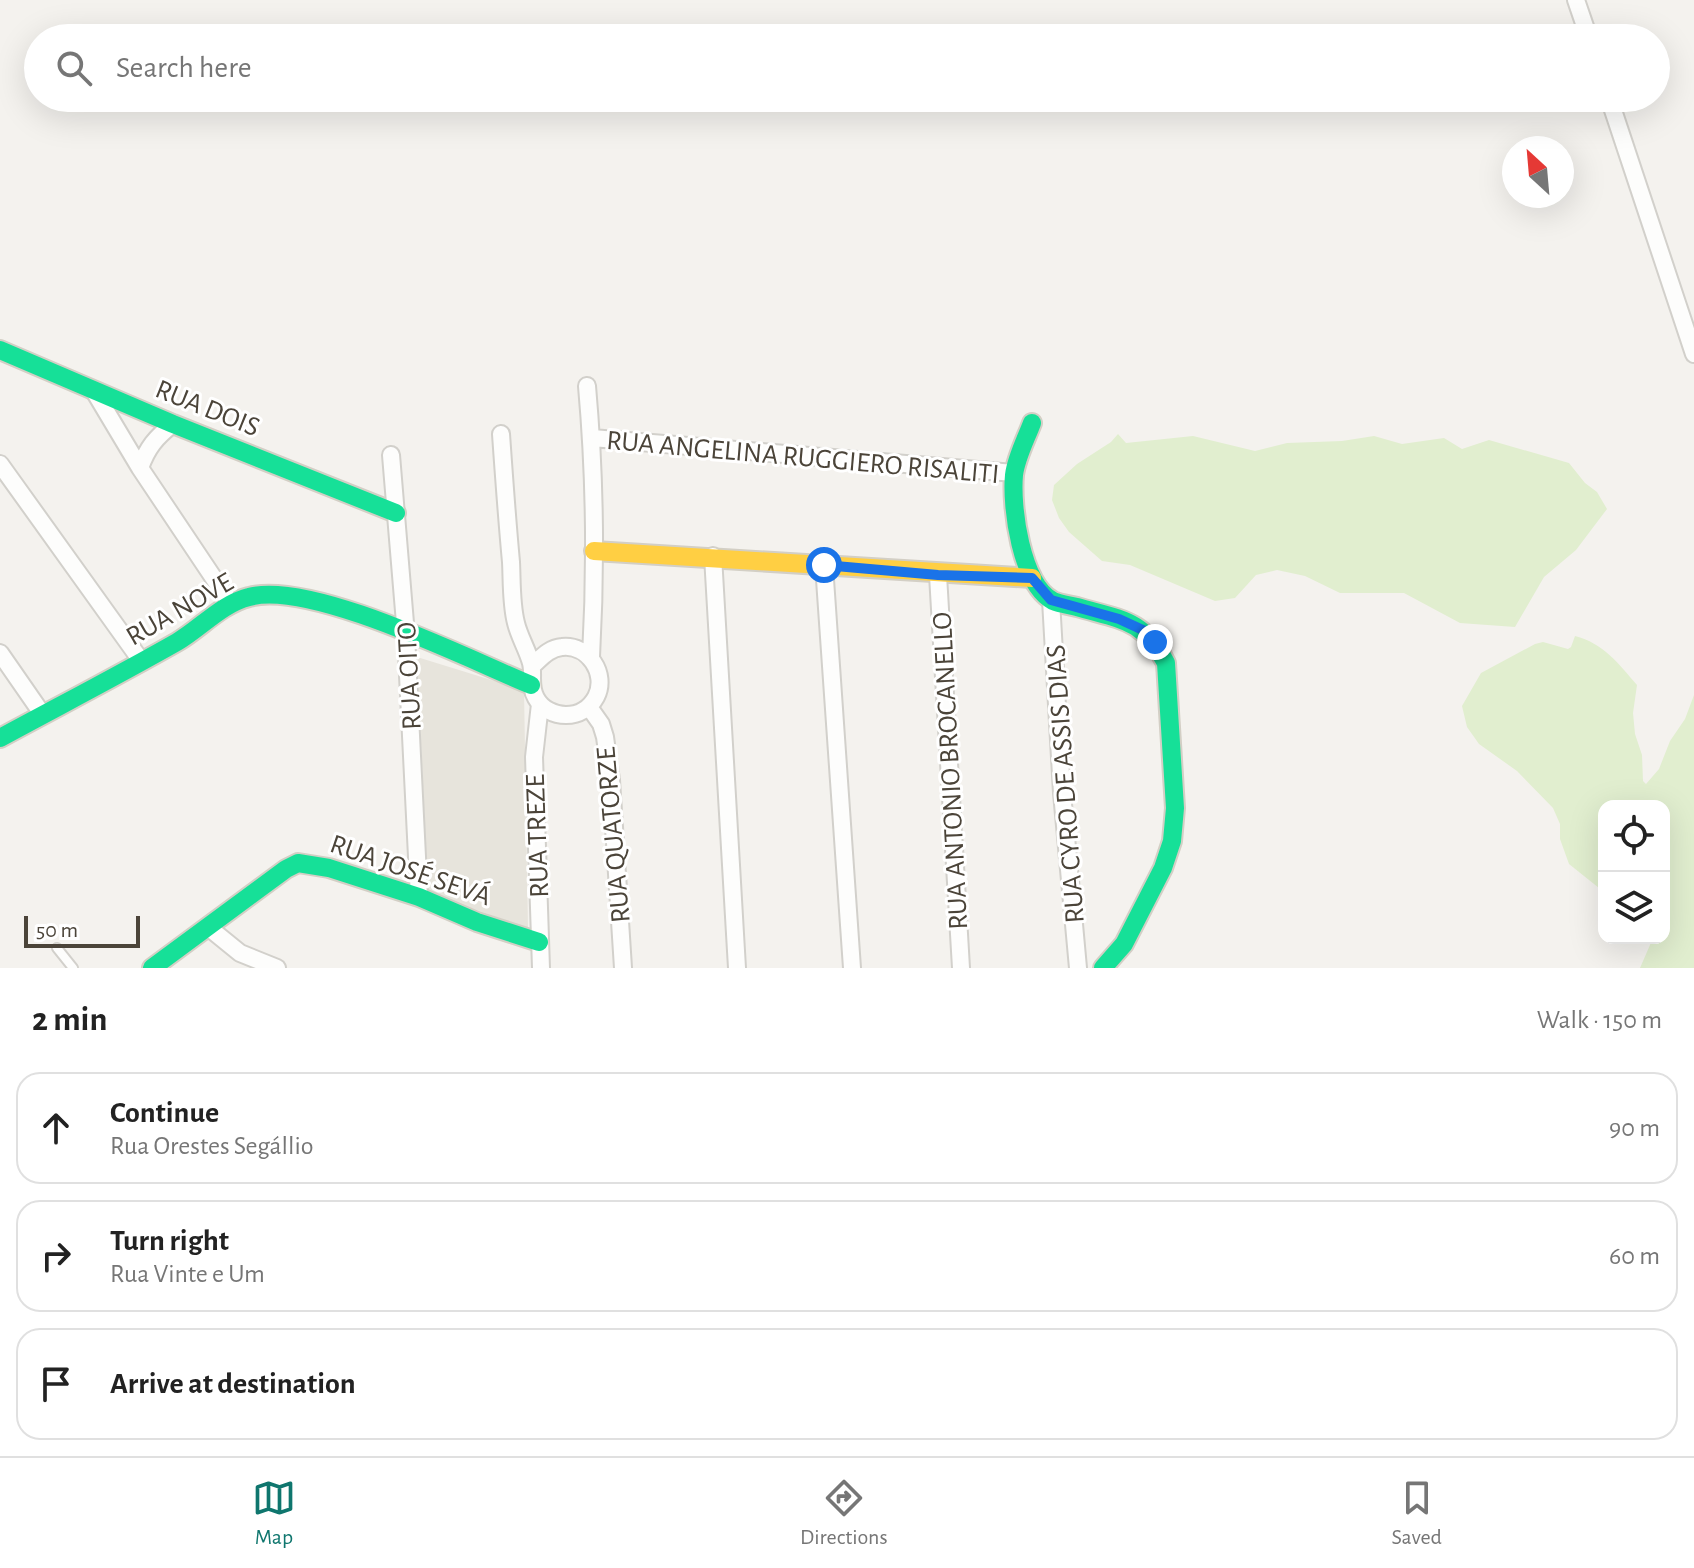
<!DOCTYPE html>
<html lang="en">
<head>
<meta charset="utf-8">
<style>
	:root { --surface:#fff; --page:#f6f6f6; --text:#222; --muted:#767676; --line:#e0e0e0; --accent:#0f766e }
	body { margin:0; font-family:"Alegreya Sans",sans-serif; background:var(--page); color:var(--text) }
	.controls { position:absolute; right:24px; bottom:24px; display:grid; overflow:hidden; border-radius:16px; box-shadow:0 8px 32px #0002 }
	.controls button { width:72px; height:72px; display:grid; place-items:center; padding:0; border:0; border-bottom:2px solid var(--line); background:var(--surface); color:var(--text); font:40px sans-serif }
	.compass { position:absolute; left:1502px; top:136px; width:72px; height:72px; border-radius:50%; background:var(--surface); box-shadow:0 8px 32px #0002; rotate:334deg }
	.scale { position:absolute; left:24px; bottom:20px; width:116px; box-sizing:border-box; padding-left:8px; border:4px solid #4b4439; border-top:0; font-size:22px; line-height:28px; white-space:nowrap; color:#4b4439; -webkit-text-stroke:6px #fff; paint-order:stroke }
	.stop { position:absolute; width:24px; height:24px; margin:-18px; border:6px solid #1a73e8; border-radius:50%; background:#fff }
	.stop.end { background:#1a73e8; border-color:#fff; box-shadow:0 2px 8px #0008 }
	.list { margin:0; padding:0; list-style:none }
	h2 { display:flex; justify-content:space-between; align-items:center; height:104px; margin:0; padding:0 32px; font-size:34px }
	h2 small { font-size:26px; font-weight:400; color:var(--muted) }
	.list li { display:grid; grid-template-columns:52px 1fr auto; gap:24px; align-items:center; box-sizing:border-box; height:112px; margin:0 16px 16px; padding:0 16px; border:2px solid var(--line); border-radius:24px }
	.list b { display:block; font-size:30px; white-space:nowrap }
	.list p { margin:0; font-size:26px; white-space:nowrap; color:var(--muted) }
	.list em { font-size:26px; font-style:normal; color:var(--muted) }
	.icon { flex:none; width:44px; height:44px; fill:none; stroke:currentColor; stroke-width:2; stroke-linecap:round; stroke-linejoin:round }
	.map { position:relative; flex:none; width:1694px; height:968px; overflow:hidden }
	.search { position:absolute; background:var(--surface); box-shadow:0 8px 32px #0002; left:24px; right:24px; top:24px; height:88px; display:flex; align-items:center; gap:20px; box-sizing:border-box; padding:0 28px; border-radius:44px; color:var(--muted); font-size:30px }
	.sheet { height:488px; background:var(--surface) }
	nav { display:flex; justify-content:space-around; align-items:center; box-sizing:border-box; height:112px; border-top:2px solid var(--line); background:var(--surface); font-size:22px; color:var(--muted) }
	nav a { display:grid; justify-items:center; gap:4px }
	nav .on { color:var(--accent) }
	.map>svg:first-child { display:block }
</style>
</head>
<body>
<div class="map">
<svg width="1694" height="968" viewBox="0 0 1694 968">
	<rect width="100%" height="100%" fill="#f4f2ee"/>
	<path fill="#e7e4dc" d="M417,657L524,690L528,928L428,893Z"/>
	<path fill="#e1eecf" d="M1118,434L1126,443L1193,436L1255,451L1287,443L1342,441L1374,436L1402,444L1444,438L1462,449L1489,440L1569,463L1585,483L1597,492L1607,509L1576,550L1544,577L1515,627L1460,623L1404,593H1340L1305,576L1277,570L1256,575L1235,598L1215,601L1130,565L1102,561L1069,532L1059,518L1052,500L1054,485L1077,464L1111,442Z
		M1575,636C1603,643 1619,664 1637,685L1633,713L1635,734L1642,755L1643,781L1646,784L1659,769L1670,741L1685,719L1694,695V968H1640L1653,938H1664V806H1604V892L1569,864L1560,839V824L1553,808L1517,771L1479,744L1467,727L1462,706L1481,673L1535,644L1543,642L1568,649L1571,647Z"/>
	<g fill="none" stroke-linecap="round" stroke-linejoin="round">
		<defs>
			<path id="lane" d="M57,948L73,968"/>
			<path id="street" d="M1576,0L1589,38
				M1609,98L1694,354
				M587,386C595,476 596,567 591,657
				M94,391L140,468L231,604
				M501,434C504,477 507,519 511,562C512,581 511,604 516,623C519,636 527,649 531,663C534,675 529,686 536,698C542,709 554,715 566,715C579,715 590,708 596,697C608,674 588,644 562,647C549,648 541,658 532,666
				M592,438L1014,473
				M391,455L406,635L419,897
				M0,464L142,662
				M140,468C147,448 156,437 173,424
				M713,556L737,968
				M824,565L852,968
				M938,575L961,968
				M1051,600L1062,793L1078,968
				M0,653L43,715
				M540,704L534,757L541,968
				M589,707L601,724L605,737L611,780L623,968
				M208,927L240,953L277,968"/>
			<path id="fast" d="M0,350L173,424L396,513
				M1032,423C1026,439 1016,458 1014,475C1011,507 1021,584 1053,601C1060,604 1069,605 1077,607C1122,620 1143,619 1166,663L1175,808L1172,841L1163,868L1124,944L1103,968
				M0,738C59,706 119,675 177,642C201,628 221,604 249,597C311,580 468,659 531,685
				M152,968L286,869L298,863L329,868L419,897L477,922L539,942"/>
			<path id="slow" d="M594,551L1032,578"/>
		</defs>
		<use href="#lane" stroke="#d2d0cb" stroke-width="12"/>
		<use href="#street" stroke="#d2d0cb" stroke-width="20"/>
		<use href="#fast" stroke="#d3cfc5" stroke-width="22"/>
		<use href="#slow" stroke="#d3cfc5" stroke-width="22"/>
		<use href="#lane" stroke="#fdfdfc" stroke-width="8"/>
		<use href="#street" stroke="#fdfdfc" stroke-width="16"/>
		<use href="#fast" stroke="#16e098" stroke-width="18"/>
		<use href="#slow" stroke="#ffcf43" stroke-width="18"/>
	</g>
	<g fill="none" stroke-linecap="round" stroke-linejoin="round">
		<path stroke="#1a73e8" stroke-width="10" d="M824,565L938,575L1032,578L1051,600L1119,619L1145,631L1155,642"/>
	</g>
	<g text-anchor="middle" stroke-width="6" stroke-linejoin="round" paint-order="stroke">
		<g font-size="28" fill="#4b4439" stroke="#fff">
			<text transform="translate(208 407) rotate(22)" y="10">RUA DOIS</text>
			<text transform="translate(803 456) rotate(5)" y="10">RUA ANGELINA RUGGIERO RISALITI</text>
			<text transform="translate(179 608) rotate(-30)" y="10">RUA NOVE</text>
			<text transform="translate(408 676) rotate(-93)" y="10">RUA OITO</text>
			<text transform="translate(949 771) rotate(-93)" y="10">RUA ANTONIO BROCANELLO</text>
			<text transform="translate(1064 784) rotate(-94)" y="10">RUA CYRO DE ASSIS DIAS</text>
			<text transform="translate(612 835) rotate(-95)" y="10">RUA QUATORZE</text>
			<text transform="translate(536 836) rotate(-92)" y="10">RUA TREZE</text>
			<text transform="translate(411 869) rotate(19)" y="10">RUA JOSÉ SEVÁ</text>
		</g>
	</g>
</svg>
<div class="controls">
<button><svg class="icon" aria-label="locate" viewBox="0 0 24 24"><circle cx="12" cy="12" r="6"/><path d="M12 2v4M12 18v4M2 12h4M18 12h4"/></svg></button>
<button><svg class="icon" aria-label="layers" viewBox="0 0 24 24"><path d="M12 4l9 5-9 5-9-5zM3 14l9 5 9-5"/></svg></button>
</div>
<svg class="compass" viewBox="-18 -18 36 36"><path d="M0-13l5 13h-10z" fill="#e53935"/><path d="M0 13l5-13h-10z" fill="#767676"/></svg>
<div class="scale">50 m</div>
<div class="stop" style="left:824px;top:565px"></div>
<div class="stop end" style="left:1155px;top:642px"></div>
<div class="search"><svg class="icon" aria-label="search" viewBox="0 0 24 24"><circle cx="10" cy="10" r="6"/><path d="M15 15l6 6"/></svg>Search here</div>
</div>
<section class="sheet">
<h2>2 min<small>Walk · 150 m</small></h2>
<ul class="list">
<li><svg class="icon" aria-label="ahead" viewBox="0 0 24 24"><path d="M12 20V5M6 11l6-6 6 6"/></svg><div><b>Continue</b><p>Rua Orestes Segállio</p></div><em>90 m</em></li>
<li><svg class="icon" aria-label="right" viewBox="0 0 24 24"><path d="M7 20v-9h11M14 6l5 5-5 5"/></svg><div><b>Turn right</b><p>Rua Vinte e Um</p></div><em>60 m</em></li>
<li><svg class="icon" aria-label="arrive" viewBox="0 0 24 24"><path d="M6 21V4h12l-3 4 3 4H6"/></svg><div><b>Arrive at destination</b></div></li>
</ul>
</section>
<nav>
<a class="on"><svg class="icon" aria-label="map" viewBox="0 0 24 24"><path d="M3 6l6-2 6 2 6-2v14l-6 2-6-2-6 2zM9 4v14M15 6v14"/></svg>Map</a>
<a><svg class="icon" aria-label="directions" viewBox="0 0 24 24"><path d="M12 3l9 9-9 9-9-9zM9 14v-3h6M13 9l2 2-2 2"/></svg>Directions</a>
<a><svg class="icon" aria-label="saved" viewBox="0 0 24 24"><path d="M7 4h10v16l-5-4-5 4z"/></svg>Saved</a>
</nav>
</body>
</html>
